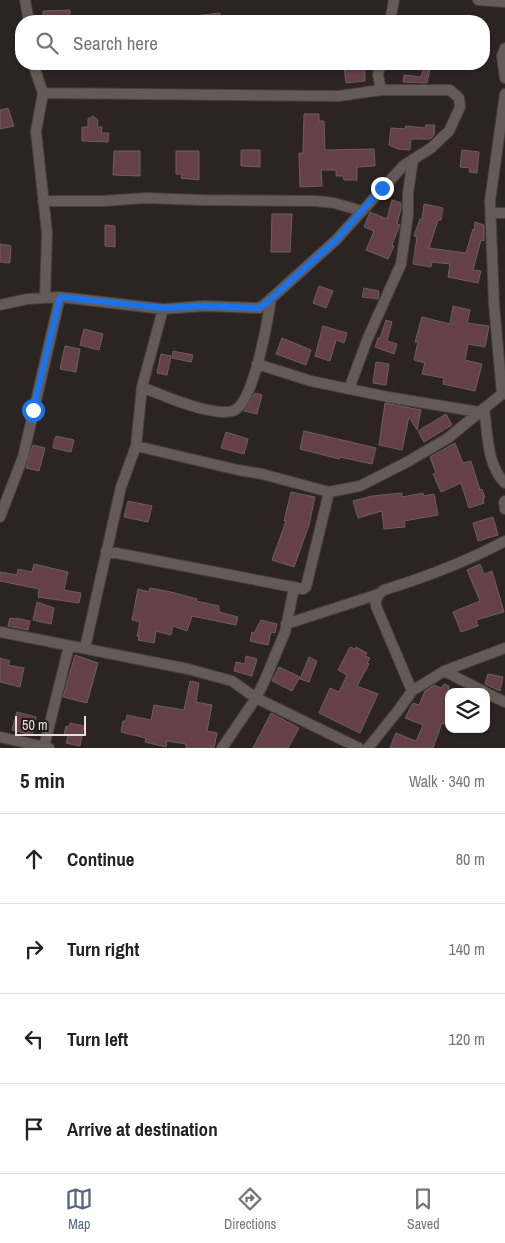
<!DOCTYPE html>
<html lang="en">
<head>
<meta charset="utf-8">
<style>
	:root { --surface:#fff; --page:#f2f2f2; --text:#222; --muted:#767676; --line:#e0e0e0; --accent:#546585 }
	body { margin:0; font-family:"Archivo Narrow",sans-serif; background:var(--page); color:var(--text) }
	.controls { position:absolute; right:15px; bottom:15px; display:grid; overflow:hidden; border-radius:10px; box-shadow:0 1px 4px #0004 }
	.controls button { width:45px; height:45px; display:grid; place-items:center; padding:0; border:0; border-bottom:1px solid var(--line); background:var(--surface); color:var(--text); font:25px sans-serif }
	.scale { position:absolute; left:15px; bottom:12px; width:71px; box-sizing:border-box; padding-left:5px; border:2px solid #e5dfde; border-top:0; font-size:14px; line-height:18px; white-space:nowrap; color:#e5dfde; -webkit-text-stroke:4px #231b19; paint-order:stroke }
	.stop { position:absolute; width:15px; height:15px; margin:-11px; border:4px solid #1a73e8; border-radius:50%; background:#fff }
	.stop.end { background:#1a73e8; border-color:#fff; box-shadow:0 1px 5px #0008 }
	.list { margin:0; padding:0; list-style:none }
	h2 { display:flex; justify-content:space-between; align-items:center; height:65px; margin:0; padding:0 20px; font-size:21px }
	h2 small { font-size:16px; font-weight:400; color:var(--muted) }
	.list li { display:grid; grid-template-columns:32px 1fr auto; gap:15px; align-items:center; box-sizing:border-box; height:90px; padding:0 20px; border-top:1px solid var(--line) }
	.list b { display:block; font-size:19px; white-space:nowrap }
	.list em { font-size:16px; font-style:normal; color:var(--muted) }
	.icon { flex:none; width:28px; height:28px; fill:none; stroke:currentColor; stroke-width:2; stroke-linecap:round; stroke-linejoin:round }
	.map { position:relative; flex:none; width:505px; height:748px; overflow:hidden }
	.search { position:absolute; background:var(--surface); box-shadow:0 1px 4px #0004; left:15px; right:15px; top:15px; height:55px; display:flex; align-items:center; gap:12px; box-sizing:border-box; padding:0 18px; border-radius:20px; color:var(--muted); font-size:19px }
	.sheet { height:425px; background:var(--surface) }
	nav { display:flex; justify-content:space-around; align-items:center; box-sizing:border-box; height:70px; border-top:1px solid var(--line); background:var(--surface); font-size:14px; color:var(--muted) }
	nav a { display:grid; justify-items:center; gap:2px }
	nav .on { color:var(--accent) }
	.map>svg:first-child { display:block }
</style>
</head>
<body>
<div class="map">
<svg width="505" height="748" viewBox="0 0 505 748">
	<rect width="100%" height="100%" fill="#2c2423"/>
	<path fill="#664049" stroke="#695f61" d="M70,10V21H43V11Z
		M220,13V21H195L194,16Z
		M425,64H431L427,83L403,82L404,75L421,77Z
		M344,66H365V81L346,83Z
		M8,108L14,126L0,129V110Z
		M304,114H319V121H324L325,150L374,149L375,166L357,167V180H344L343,176H336V170H321L322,186L300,187L299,153H303Z
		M93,116L98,120L97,127H102L101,133H109L108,142L82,141V127H88V119Z
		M426,125H435L434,135L430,139H411L410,150L398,149L389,145L391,128L405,129L406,126L425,128Z
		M241,150H260V167L241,166Z
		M462,150L479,152L477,173L469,172L470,168L460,167Z
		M114,151H140V176L113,175Z
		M176,151H199V180L181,178L182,174H176Z
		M392,200L401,203V209L397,224L400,225L399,227L392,245L394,246L388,259L366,250L374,231L364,227L370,212L387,219Z
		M424,204L443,208L441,220H438L429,248L466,253L473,229L474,230L475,222L484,225V241L481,240L473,270L481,271L478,283L448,277L450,264L432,262L431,267L413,264L417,237L414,236L420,219H422Z
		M272,214H292L290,252H271Z
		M105,225L115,226V247L105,246Z
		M0,244L11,246L10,263L0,262Z
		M319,286L333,291L326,308L313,303Z
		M364,288L379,291L378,299L362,297Z
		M453,306L470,310L467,323L489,326L485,347L468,344L465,360L482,364L475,391L443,384L444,378L422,374L425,363L414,360L418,342H415L422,317L450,324Z
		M386,320L392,322L387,341L397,344L394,354L375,347L378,338H380Z
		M323,326L347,333L344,343L336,340L330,361L315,356Z
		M84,329L103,334L99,350L80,345Z
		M282,338L311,350L306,365L276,354Z
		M65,346L80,349L76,372L60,369Z
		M173,351L193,355L191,362L172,358Z
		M161,354L171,356L167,375L157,373Z
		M376,362L389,364L386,385L373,383Z
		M255,393L262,395L257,414L244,411Z
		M385,403L421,410L417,430L409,417L402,450L379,445Z
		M446,414L452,425L424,442L418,431Z
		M304,431L376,448L372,464L340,457L339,459L300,449Z
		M226,432L248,439L244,454L221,448Z
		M56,436L74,440L71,452L53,448L54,441Z
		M455,443L463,463L471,461L480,490L482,489L485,498H483L484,503L469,508L461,483L441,492L433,474L436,473L430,457Z
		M33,445L45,448L39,471L26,468Z
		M291,492L315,497L309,525L294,567L272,560L286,521H284Z
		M402,493V497L423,493L424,496L434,494L438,515L404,521L405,527L384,529L382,511L358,518L353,501L372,496Z
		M128,501L152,506L148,522L124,517Z
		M493,517L498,535L478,541L473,523Z
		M34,564L68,572L64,590L81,593L79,603L38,597L39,589L0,581V572L17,575L18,569L32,572Z
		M480,564L484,574L492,571L504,612L476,620L478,626L461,632L453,612L480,601L467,570Z
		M150,588L171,592L197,599L196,601L219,606V612L238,617L236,625L192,616L187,631L173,626L171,635L156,631L154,643L138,640L139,636H137L140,622L132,620L138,589L149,592Z
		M37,602L54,608L51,624L33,620Z
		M10,618L16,619V618L30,621L28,630L8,626Z
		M261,620L277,624L275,633L271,632L268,645L250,641L252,632L254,633Z
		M350,647L355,649L356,647L367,653L365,656L370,658L367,663L369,664L357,686L378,694L360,733L319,713L330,688L339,692L347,675L338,670Z
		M75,655L98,663L87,703L63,697Z
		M246,656L257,659L252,676L234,671L236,662L245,664Z
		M309,657L317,661L309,682L300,679Z
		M0,658L10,661L8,665L24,668L20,687L0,682Z
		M279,667L300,677L292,691L272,681Z
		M488,674L503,677L500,691L485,684Z
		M190,681L199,683L196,702L212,705L207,731L217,733L214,748H186V744L167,741L166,747L145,742L146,738L121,732L123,721H126L127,715L151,720L154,705L184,710Z
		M444,684L449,686V726L442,723L433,748H390L396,733L416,741L423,725L405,718L413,703L419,705L425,691L434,685L441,688Z
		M17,712L36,717L32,735L12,730Z
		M271,713L299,728L288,748H253Z
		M70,723L84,726L80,746L66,743L68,736L64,735L66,726L69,727Z"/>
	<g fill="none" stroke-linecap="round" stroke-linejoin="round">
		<defs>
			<path id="street" d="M25,0L29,21
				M478,0L505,2
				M390,21L394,0
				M505,48L502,56L505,78
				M33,64L43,93L36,131L47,233L45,298
				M380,64L378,75L381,90
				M43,201H103L146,198L202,200L316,201L334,203L362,211
				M491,213H505
				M0,305L27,299L60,297L163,309L205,306L259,308L265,304L336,240L403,166L431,148L449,131L460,107L459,98L450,90H381L339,96L43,93
				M257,364L311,381L388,397L479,412
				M142,387C161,395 216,419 235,410C254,400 268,320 271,298
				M349,389L367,340L401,264L408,214V193L413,159
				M502,394L494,304L490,201L505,94
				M484,408C488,433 486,464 505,483
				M136,446L238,470L262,474L329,492L360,486L409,461L448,438L502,394H505
				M505,501L504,502L505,509
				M0,517L23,457L60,297
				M106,551L303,589L306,587L329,492
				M286,624L379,594
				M0,632L188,669L232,681L256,698L359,748
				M85,648L121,487L136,446L142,387L163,309
				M444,671L485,692
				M412,691L376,606V600L379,594L384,590C426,577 466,562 505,541
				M486,693L505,702
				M0,737L49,748
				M44,747L69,646
				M222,748L256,698L264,682L285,632L294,588
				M368,748L400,708L412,691L444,671L505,648"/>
		</defs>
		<use href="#street" stroke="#473f3e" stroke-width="12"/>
		<use href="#street" stroke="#645a58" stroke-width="10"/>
	</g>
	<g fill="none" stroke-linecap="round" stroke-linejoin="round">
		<path stroke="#1a73e8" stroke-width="6" d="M33,410L60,297L163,308L205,306L259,308L265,304L336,240L382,188"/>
	</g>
</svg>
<div class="controls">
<button><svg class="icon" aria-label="layers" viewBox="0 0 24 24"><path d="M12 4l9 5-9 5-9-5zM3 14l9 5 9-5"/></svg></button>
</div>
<div class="scale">50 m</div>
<div class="stop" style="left:33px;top:410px"></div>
<div class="stop end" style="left:382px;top:188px"></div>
<div class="search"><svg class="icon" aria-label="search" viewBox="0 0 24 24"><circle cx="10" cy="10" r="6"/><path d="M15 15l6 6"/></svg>Search here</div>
</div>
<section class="sheet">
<h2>5 min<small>Walk · 340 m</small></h2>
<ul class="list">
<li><svg class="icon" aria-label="ahead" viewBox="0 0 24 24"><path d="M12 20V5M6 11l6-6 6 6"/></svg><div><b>Continue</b></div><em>80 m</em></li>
<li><svg class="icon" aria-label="right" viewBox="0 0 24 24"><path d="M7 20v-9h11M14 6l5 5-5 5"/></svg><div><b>Turn right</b></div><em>140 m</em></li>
<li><svg class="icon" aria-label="left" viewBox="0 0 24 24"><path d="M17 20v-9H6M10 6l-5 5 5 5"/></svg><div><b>Turn left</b></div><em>120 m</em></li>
<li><svg class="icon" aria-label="arrive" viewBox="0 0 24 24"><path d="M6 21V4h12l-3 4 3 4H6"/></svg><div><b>Arrive at destination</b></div></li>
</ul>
</section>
<nav>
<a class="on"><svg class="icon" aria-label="map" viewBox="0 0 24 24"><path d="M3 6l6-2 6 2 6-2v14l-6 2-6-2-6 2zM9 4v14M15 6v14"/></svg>Map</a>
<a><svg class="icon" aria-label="directions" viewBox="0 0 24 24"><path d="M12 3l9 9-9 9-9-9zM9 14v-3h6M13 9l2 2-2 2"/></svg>Directions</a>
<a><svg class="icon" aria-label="saved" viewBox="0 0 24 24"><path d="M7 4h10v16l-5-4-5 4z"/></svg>Saved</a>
</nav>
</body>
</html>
